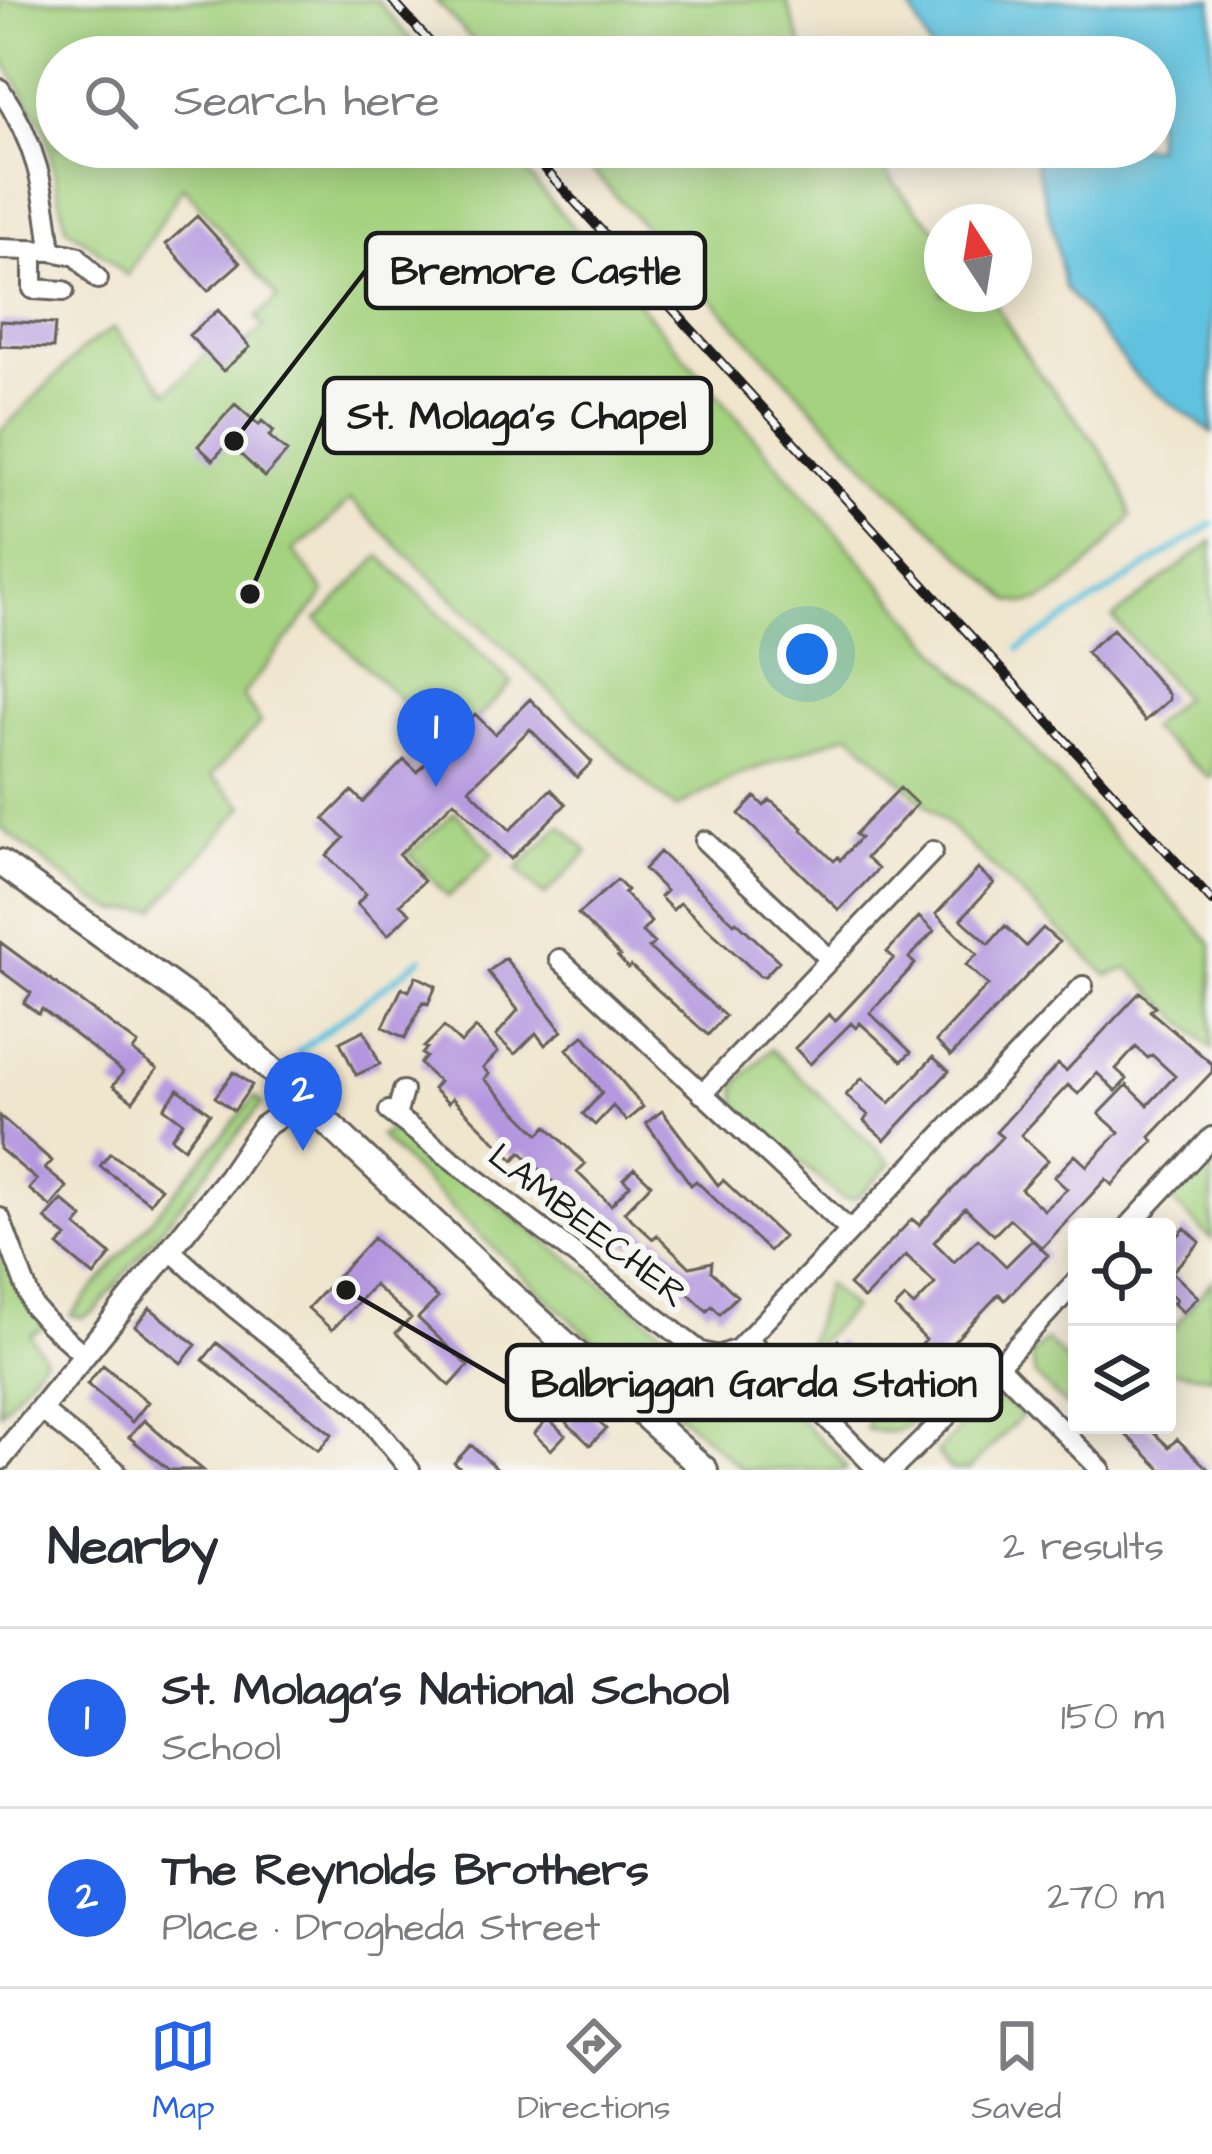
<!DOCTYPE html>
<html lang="en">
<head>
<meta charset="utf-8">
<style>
	:root { --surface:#fff; --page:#f2f2f3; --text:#2b2b33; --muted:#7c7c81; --line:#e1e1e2; --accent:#2563eb }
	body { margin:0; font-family:"Architects Daughter",sans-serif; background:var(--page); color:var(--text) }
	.controls { position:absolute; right:36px; bottom:36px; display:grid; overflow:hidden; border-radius:12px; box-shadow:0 6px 30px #0003 }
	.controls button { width:108px; height:108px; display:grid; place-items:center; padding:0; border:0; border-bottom:3px solid var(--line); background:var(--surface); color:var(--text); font:60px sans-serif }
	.compass { position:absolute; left:924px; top:204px; width:108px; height:108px; border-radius:50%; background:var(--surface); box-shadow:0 6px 30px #0003; rotate:348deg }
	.you { position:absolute; left:807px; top:654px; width:42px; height:42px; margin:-30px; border:9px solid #fff; border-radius:50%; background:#1a73e8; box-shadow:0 0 0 18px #1a73e833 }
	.badge { display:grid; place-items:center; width:78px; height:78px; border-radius:50%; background:var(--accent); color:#fff; font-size:39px; font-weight:700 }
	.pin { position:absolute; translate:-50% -99px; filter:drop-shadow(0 3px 6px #0008) }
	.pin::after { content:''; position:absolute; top:63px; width:42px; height:36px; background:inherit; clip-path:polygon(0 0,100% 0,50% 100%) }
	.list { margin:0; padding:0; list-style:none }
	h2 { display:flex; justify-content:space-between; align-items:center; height:156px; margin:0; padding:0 48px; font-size:51px }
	h2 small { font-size:39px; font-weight:400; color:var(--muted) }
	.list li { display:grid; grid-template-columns:78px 1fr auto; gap:36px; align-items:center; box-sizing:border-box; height:180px; padding:0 48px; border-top:3px solid var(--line) }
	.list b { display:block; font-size:45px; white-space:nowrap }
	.list p { margin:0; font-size:39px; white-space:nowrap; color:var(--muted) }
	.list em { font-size:39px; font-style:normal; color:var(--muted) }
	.icon { flex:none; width:66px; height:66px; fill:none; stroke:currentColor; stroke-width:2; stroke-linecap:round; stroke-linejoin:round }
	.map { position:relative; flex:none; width:1212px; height:1470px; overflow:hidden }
	.search { position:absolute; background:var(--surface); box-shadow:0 6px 30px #0003; left:36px; right:36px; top:36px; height:132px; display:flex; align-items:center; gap:30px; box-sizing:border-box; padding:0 42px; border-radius:66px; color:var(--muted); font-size:45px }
	.sheet { height:516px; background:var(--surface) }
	nav { display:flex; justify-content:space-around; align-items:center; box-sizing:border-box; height:168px; border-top:3px solid var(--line); background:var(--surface); font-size:33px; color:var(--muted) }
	nav a { display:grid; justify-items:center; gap:6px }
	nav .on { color:var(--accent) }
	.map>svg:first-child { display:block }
</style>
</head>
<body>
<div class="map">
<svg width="1212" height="1470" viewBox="0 0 1212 1470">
	<rect width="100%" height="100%" fill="#f6f6f2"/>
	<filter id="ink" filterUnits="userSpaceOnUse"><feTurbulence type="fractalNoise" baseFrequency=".00833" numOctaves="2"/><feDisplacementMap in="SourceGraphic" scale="24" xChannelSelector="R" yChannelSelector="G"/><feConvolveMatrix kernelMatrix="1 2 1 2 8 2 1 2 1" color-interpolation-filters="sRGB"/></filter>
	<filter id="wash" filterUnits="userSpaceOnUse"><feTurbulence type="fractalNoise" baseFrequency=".004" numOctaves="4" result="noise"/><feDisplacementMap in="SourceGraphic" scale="48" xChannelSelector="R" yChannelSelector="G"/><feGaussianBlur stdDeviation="2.7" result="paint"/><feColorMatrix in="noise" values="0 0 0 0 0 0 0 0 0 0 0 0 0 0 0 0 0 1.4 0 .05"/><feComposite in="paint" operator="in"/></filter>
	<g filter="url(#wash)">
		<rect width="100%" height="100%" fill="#f0e5cd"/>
		<path fill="#a4d27f" stroke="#60774e" stroke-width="3" d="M0,0H377L426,57H57V147H504L956,671L979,690L1212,944V1049L1128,968L1108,976L850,733L736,776L676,808L653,790L350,500L320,530L293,550L325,593L242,696L261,722L211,776L244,806L156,909L118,911L94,900L0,827V432L84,348L113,328L168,392L209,351L222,365L264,327L256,318L278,298L183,186L127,276L107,257L66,227L45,129L0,54Z
			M435,0H786L806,57H488Z
			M570,147H867L903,194L942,236V294H989C1003,316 1015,338 1029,359C1062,405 1122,461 1131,517C1110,542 1062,599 1030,603C1023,604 1017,602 1011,601L882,482Z
			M1212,541V776L1210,778L1149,729L1183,697L1113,618Z
			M380,556L512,683L450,747L317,620Z
			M455,812L494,854L448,897L409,854Z
			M561,825L588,852L544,896L517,869Z
			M771,1049L891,1163L859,1196L852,1199L841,1198L737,1105L736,1084Z
			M255,1097L262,1104L96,1310L83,1318L71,1315Z
			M385,1132H403L701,1360L718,1367L746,1368L834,1452L844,1463L846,1470H743C618,1363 494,1254 380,1136Z
			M1212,1137V1240L1162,1191Z
			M0,1222L49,1324L30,1335L45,1358L0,1413Z
			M1212,1280V1377L1167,1370V1336Z
			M826,1284L852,1308L809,1352L806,1350Z
			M1046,1340L1077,1370V1400L1069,1408L1035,1376L1031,1355Z
			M933,1398C907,1425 905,1439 866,1429L871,1413Z
			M987,1401L1007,1402L1022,1416L969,1470H950L937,1452Z"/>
		<path fill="#60c2de" stroke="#3e6f7d" stroke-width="3" d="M907,0H1212V433L1139,380L1064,287L1054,233L1031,147H1155V57H934Z"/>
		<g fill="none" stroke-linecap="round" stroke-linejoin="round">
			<path stroke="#60c2de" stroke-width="6" d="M1019,649L1212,524
				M298,1052L422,958"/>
		</g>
		<g id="blocks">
			<path fill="#b496df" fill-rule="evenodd" d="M197,216L240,263L208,291L166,244Z
				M218,310L250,347L223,371L189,335Z
				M0,321L55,324L53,348L0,346Z
				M235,404L259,425L262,421L274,431L269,436L287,452L265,477L228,443L213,460L198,446Z
				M1113,629L1169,695V700L1145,721L1086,652Z
				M530,699L592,762L577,777L530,729L469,789L510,830L551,789L566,804L511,859L454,801L399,855L424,881L400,904L410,913L388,935L357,904L366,894L327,856L344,838L324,819L352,791L363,802L404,760L417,772L475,714L495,734Z
				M900,788L917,804L866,858L878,869L839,910L739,814L755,797L764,806L770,800L803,828L802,830L834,861L838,857L840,860L860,838L855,834Z
				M660,852L734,923L736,921L779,961L765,976H760L680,903L673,910L660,897L666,891L644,869Z
				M978,869L994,883L961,919L989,944L1005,926L1026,946L1043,928L1059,942L951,1056L936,1041L988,985L966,965L977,954L936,914Z
				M617,880L627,890L624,893L651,922L642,932L654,943L649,948L725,1016L708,1035L631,966L628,968L618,957L620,956L578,914Z
				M919,917L934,931L909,958L915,964L870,1013L911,1052L902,1061L860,1023L856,1028L851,1023L810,1064L795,1048L829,1014L835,1021L894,958L887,952Z
				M0,942L138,1044L133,1051L157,1069L133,1101L113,1086L123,1072L42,1009L39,1014L24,1003L31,993L0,970Z
				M505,958L562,1031L545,1045L536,1033L515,1054L496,1036L518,1010L488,972Z
				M416,976L436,986L428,1004L423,1002L405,1038L383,1027L402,988L409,991Z
				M1140,992L1155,1006L1150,1011L1212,1064V1072L1150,1137L1154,1141L1112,1185L1106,1179L1042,1248L1010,1219L994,1235L965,1208L934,1242L954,1262L978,1239L1006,1266L1032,1240L1048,1255L1005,1300L999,1294L932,1365L916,1351L926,1340L895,1308L905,1298L914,1306L935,1284L906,1255L864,1299L849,1285L912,1219L919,1225L1002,1137L996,1132L1058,1064L1066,1071ZM1136,1047L1148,1058L1152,1055L1175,1076L1148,1105L1127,1085L1099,1114L1119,1132L1087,1166L1075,1155L1054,1177L1067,1189L1044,1210L1021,1189L1048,1160L1021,1135L1068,1085L1078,1094L1097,1073L1116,1091L1127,1079L1116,1069Z
				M444,1027L461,1043L476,1028L498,1052L483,1068L489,1074L484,1079L539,1134L547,1126L585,1164L577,1172L611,1205L630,1185L623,1179L634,1168L651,1184L624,1212L653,1239L657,1235L690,1267L712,1262L711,1271L737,1296L720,1314L712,1306L707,1311L668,1274L666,1276L632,1243L629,1246L596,1214L592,1219L521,1152L514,1160L452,1098L448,1103L433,1089L439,1082L420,1064L426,1057L422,1054L427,1048L424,1047Z
				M364,1030L380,1064L356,1075L340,1042Z
				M584,1035L643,1107L626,1121L613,1106L595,1125L583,1114L602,1093L567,1049Z
				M933,1057L949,1071L885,1140L864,1121L868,1115L846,1095L862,1078L890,1103Z
				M234,1072L252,1085L234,1111L215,1097Z
				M178,1089L210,1113L184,1148L171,1138L183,1122L164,1108Z
				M662,1111L718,1185L723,1180L783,1237L769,1251L696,1181L691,1185L646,1123Z
				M0,1116L52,1161L45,1169L67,1187L51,1207L29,1189L37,1180L0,1149Z
				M110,1153L161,1188L150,1203L100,1166Z
				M62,1200L83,1218L76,1226L111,1255L94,1276L58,1246L67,1237L45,1219Z
				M1185,1228L1200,1242L1172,1272L1198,1297L1183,1312L1173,1303L1176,1299L1167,1291V1248Z
				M373,1238L438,1298L418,1318L468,1366L450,1386L396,1333L411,1318L374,1285L332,1330L308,1308Z
				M150,1308L196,1345L181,1363L135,1326Z
				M838,1340L882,1386L863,1404L819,1359Z
				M217,1343L332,1434L318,1451L203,1360Z
				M103,1365L148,1402L132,1422L87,1384Z
				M583,1407L606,1429L590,1445L567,1423Z
				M548,1418L565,1435L551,1450L534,1434Z
				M144,1420L168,1441L203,1470H169L129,1437Z
				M1116,1425H1145L1169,1447L1177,1439L1209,1470H1162Z
				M471,1445L482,1455L498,1470H462L454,1463Z"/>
		</g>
	</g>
	<g filter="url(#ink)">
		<use href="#blocks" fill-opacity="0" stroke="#66625a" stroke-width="3"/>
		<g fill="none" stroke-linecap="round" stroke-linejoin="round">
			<defs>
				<path id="minor" d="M0,89C37,144 44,186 51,251
					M0,249L51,251L77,256L98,279
					M33,250V289L64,291
					M705,841L830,959
					M559,959L850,1231
					M702,1094L933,851
					M389,1111L701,1352L718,1356L738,1349L1083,986
					M396,1116L403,1091
					M0,1218L33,1306L49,1324L83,1354
					M1128,1227L1212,1137
					M169,1249L235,1308L360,1408L410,1470
					M748,1339L878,1470
					M998,1366L1101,1470
					M40,1409L115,1470
					M892,1470L998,1366L1077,1281"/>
				<path id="tertiary" d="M0,1459L229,1177L263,1127L282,1114L298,1094"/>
				<path id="secondary" d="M0,862L216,1018L499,1284L705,1470"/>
			</defs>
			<use href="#minor" stroke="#66625a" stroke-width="24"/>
			<use href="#tertiary" stroke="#66625a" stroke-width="27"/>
			<use href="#secondary" stroke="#66625a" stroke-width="30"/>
			<use href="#minor" stroke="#fff" stroke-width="18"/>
			<use href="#tertiary" stroke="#fff" stroke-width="21"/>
			<use href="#secondary" stroke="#fff" stroke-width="24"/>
			<defs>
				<path id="rail" d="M392,0L443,57
					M525,147L1212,901"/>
			</defs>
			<use href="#rail" stroke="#1c1c1c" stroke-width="10"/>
			<use href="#rail" stroke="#f6f6f2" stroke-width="6" stroke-dasharray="18" stroke-linecap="butt"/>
		</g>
	</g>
	<g text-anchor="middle" stroke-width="12" stroke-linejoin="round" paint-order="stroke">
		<g font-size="36" fill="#1c1c1c" stroke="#f6f6f2">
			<text transform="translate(589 1224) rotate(38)" y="13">LAMBEECHER</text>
		</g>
	</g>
	<path fill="none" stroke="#1c1c1c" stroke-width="4.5" d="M234 441L366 270M250 594L324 415M346 1290L507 1383"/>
	<g fill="#1c1c1c" stroke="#f6f6f2" stroke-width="4.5">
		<circle cx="234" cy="441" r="12"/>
		<circle cx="250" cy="594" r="12"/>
		<circle cx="346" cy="1290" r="12"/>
	</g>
	<g fill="#f6f6f2" stroke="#1c1c1c" stroke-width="4.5">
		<rect x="366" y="233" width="339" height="75" rx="12"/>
		<rect x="324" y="378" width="387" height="75" rx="12"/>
		<rect x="507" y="1345" width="494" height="75" rx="12"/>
	</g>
	<g font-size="39" text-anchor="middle" font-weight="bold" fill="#1c1c1c">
		<text x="536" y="284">Bremore Castle</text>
		<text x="517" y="429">St. Molaga's Chapel</text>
		<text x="754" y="1397">Balbriggan Garda Station</text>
	</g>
</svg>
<div class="controls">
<button><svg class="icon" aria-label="locate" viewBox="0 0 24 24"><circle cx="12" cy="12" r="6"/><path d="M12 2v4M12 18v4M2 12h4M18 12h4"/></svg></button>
<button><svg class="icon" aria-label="layers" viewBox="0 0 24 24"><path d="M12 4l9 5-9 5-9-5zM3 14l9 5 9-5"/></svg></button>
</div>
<svg class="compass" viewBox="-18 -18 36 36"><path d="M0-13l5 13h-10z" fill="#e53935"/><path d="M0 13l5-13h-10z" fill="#7c7c81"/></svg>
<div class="you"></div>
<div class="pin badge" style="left:436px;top:787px">1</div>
<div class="pin badge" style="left:303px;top:1151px">2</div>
<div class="search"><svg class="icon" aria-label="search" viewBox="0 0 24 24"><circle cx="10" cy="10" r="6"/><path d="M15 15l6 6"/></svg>Search here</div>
</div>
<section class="sheet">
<h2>Nearby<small>2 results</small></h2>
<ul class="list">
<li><span class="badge">1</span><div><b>St. Molaga's National School</b><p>School</p></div><em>150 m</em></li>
<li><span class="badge">2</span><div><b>The Reynolds Brothers</b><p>Place · Drogheda Street</p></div><em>270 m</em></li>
</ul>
</section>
<nav>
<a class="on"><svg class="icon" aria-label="map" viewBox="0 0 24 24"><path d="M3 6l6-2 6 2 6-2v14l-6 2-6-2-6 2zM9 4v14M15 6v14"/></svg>Map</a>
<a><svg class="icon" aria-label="directions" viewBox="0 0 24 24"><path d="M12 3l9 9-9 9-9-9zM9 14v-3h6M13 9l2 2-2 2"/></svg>Directions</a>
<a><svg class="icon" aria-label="saved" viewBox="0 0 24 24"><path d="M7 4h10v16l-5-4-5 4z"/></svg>Saved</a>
</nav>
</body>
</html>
